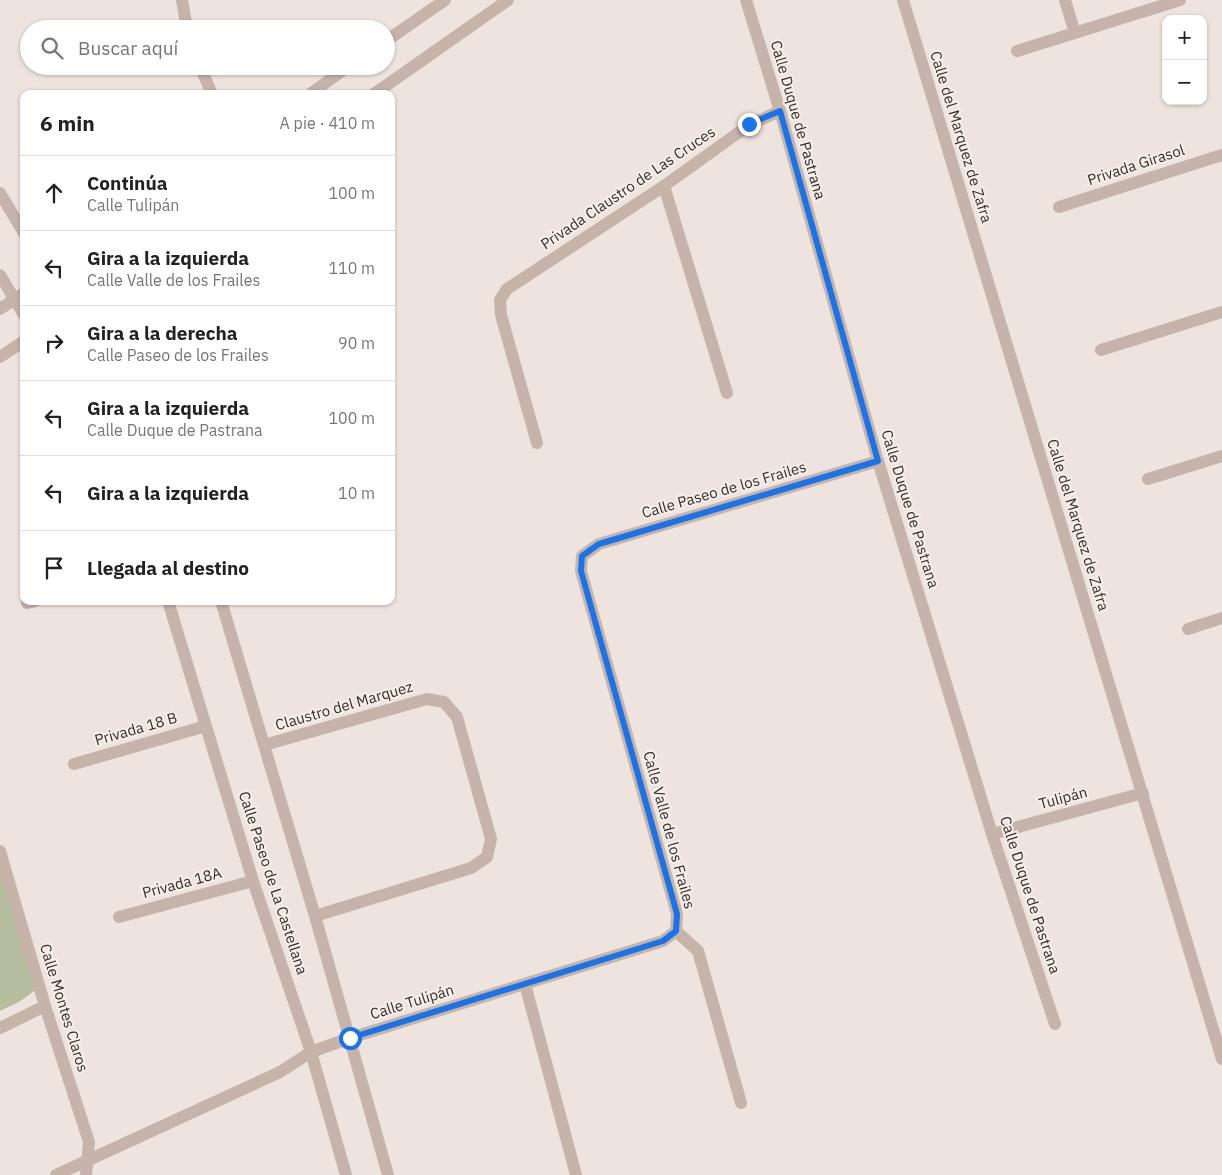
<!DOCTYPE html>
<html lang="es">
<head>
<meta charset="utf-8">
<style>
	:root { --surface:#fff; --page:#f6f6f6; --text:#222; --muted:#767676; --line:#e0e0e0 }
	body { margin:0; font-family:"IBM Plex Sans",sans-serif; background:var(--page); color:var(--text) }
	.controls { position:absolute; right:15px; top:15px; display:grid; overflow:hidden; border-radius:10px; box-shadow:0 1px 4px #0004 }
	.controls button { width:45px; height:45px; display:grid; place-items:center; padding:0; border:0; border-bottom:1px solid var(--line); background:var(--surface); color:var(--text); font:25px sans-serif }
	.stop { position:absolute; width:15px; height:15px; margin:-11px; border:4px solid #1a73e8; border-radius:50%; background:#fff }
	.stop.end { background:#1a73e8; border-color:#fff; box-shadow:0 1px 5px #0008 }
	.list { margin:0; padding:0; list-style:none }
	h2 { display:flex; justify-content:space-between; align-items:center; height:65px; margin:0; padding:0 20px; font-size:21px }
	h2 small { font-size:16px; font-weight:400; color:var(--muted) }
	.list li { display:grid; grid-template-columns:32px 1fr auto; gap:15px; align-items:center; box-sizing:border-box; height:75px; padding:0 20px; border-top:1px solid var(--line) }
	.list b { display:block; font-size:19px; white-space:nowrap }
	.list p { margin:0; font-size:16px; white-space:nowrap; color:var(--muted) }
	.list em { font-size:16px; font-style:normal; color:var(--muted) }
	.icon { flex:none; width:28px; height:28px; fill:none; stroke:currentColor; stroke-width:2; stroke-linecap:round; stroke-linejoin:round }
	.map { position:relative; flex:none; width:1222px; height:1175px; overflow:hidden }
	.search { position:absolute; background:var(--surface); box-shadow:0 1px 4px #0004; left:20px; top:20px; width:375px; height:55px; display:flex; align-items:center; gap:12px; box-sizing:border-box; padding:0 18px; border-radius:28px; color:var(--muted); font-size:19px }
	.panel { position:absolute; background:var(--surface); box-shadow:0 1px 4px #0004; left:20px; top:90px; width:375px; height:515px; border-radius:10px }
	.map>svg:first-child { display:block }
</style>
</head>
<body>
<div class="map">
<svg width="1222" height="1175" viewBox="0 0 1222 1175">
	<rect width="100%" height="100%" fill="#efe4dd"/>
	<path fill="#b7bd9f" d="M0,867L33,976L34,991L19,1002L0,1011Z"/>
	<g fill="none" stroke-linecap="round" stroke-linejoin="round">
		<path stroke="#c6b3aa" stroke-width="12" d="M182,0L187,29
			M746,0L780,111L878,461L992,834L1055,1024
			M903,0L1222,1059
			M1065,0L1075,33
			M386,41L445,0
			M1017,51L1180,0
			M200,66L212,94
			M310,94L349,66
			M374,94L508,0
			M664,186L727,393
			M0,193L24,233
			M1059,207L1222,155
			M0,275L24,315
			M0,309L24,293
			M1101,350L1222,312
			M0,357L24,341
			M537,443L501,315L500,300L507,289L664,186L749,125L780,111
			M1148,479L1222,456
			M168,601L253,881L311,1052L346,1175
			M221,601L315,916L388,1175
			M27,603L35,601
			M1188,629L1222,618
			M264,745L427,699L444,702L457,717L491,839L487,857L471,868L315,916
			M74,764L206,726
			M992,834L1143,793
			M0,851L45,1006L89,1142L86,1175
			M119,917L253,881
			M525,984L576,1175
			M0,1028L45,1006
			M741,1103L698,951L676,931L677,914L581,571L582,556L599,544L878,461
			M56,1175L280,1072L311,1052L350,1038L663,941L676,931"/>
	</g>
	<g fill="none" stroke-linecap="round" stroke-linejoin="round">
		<path stroke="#1a73e8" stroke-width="6" d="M350,1038L663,941L676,931L677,914L581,571L582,556L599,544L878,461L780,111L749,124"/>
	</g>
	<g text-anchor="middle" stroke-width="4" stroke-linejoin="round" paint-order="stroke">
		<g font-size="15" fill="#352b29" stroke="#f7efe9">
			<text transform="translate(798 120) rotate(74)" y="5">Calle Duque de Pastrana</text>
			<text transform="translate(961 137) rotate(73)" y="5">Calle del Marquez de Zafra</text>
			<text transform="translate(1136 165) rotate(-18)" y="5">Privada Girasol</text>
			<text transform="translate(628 188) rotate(-34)" y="5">Privada Claustro de Las Cruces</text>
			<text transform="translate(724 490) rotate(-16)" y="5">Calle Paseo de los Frailes</text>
			<text transform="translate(910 509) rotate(73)" y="5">Calle Duque de Pastrana</text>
			<text transform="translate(1078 525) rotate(73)" y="5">Calle del Marquez de Zafra</text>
			<text transform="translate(344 706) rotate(-16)" y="5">Claustro del Marquez</text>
			<text transform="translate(136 729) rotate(-16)" y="5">Privada 18 B</text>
			<text transform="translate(1063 798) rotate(-15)" y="5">Tulipán</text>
			<text transform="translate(669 830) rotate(75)" y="5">Calle Valle de los Frailes</text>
			<text transform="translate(182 883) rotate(-15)" y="5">Privada 18A</text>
			<text transform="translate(273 883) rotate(72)" y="5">Calle Paseo de La Castellana</text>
			<text transform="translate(1030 895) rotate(72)" y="5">Calle Duque de Pastrana</text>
			<text transform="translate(412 1002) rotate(-17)" y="5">Calle Tulipán</text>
			<text transform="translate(64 1008) rotate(73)" y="5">Calle Montes Claros</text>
		</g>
	</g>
</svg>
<div class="controls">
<button>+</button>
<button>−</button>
</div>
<div class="stop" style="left:350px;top:1038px"></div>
<div class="stop end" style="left:749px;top:124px"></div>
<div class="search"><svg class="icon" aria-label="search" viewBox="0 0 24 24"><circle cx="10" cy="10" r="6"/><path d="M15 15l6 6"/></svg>Buscar aquí</div>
<section class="panel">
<h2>6 min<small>A pie · 410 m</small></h2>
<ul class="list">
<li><svg class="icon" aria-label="ahead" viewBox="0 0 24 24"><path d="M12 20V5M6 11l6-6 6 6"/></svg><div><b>Continúa</b><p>Calle Tulipán</p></div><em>100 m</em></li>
<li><svg class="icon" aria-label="left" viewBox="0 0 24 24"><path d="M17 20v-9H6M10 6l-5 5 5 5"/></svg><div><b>Gira a la izquierda</b><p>Calle Valle de los Frailes</p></div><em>110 m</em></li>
<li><svg class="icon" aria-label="right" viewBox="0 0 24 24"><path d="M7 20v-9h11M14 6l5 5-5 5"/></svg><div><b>Gira a la derecha</b><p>Calle Paseo de los Frailes</p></div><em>90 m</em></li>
<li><svg class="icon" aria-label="left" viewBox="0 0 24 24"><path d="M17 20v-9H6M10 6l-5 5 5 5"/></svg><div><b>Gira a la izquierda</b><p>Calle Duque de Pastrana</p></div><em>100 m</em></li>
<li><svg class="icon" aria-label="left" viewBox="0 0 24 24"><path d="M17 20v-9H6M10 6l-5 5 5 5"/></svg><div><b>Gira a la izquierda</b></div><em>10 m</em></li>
<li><svg class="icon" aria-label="arrive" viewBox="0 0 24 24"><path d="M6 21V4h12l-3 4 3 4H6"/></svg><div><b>Llegada al destino</b></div></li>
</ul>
</section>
</div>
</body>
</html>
